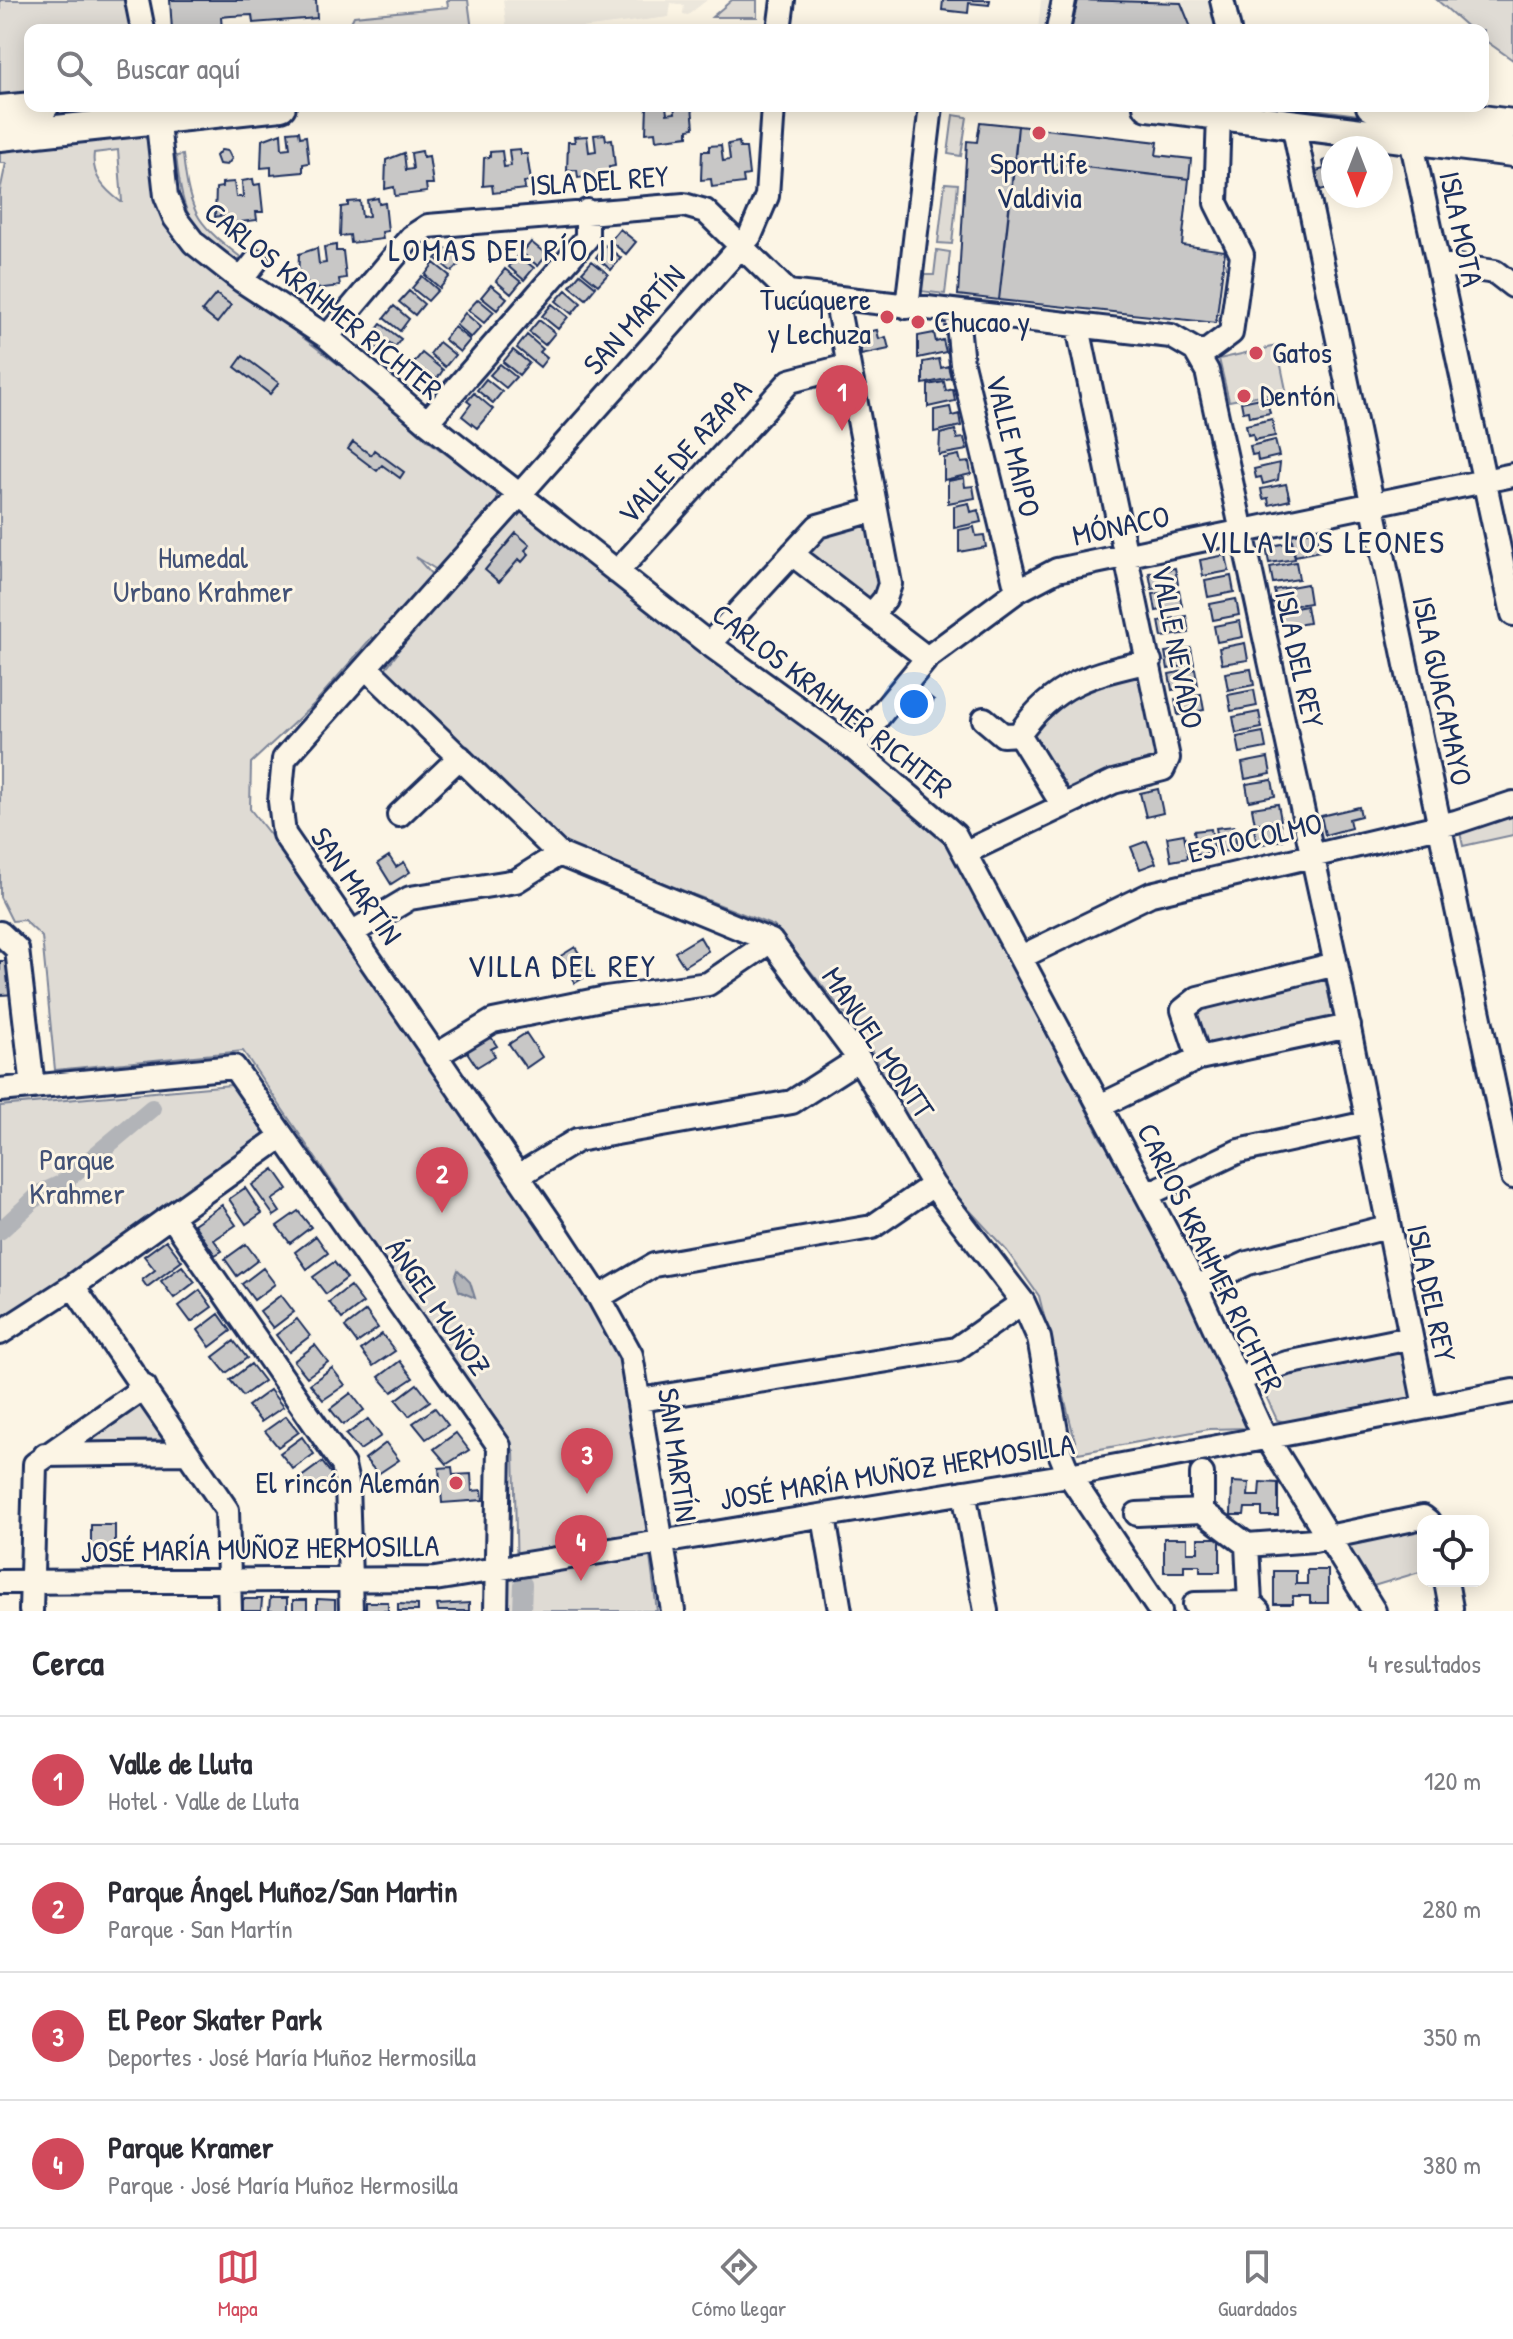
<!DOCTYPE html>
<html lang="es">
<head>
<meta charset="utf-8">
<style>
	:root { --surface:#fff; --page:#f2f2f3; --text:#2b2b33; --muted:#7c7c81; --line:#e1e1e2; --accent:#d1495b }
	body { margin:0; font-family:"Patrick Hand",sans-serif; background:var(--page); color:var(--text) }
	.controls { position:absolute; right:24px; bottom:24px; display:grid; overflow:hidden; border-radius:16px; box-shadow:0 4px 20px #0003 }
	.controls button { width:72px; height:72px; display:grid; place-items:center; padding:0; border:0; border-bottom:2px solid var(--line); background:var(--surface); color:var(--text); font:40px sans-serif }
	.compass { position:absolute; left:1321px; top:136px; width:72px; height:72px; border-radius:50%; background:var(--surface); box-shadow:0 4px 20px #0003; rotate:180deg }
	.you { position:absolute; left:914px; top:704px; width:28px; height:28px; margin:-20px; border:6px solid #fff; border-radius:50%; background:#1a73e8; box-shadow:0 0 0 12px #1a73e833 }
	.badge { display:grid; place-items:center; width:52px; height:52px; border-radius:50%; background:var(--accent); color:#fff; font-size:26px; font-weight:700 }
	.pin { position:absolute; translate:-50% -66px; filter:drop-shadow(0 2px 4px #0008) }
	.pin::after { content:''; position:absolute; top:42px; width:28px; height:24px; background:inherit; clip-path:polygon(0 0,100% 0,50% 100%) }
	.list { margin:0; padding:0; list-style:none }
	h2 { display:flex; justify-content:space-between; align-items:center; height:104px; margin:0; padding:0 32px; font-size:34px }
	h2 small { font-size:26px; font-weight:400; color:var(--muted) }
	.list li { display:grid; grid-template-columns:52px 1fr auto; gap:24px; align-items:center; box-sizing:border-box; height:128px; padding:0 32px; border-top:2px solid var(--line) }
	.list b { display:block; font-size:30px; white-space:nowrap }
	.list p { margin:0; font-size:26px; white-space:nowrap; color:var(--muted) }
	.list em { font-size:26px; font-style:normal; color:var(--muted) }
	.icon { flex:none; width:44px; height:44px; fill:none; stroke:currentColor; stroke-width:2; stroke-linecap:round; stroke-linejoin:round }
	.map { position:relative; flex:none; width:1513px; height:1611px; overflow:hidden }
	.search { position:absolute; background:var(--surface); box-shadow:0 4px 20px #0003; left:24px; right:24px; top:24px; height:88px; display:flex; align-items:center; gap:20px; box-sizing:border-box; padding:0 28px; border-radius:16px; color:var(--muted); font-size:30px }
	.sheet { height:616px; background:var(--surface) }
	nav { display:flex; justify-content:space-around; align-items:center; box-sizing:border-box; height:112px; border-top:2px solid var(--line); background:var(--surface); font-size:22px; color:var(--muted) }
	nav a { display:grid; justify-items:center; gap:4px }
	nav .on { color:var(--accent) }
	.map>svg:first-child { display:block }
</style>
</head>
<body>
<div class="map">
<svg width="1513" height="1611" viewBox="0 0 1513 1611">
	<rect width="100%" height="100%" fill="#fcf5e5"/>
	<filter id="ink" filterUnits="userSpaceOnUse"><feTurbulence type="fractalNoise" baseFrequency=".0125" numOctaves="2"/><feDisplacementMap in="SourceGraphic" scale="16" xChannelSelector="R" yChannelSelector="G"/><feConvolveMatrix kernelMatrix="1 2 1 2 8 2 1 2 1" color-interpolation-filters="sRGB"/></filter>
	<g filter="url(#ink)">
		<path fill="#ece7dc" d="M503,0H707L688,15L683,14L684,5L671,3L669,17L565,30H507Z
			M1041,0H1208L1215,30H1038Z"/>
		<path fill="#dfdbd4" stroke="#7d8599" stroke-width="2" fill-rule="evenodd" d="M0,0H130L136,30H30V106H98V112L140,133L152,144L207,265L367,386L427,440L497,492V506L437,570L416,557L443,587L517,509L524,508L849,756L952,842L1101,1139L1136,1183L1249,1428L1209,1429L1078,1453L1039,1296L1007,1251L940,1178L866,1040L774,926L559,842L385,669L397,654L372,637L314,704L251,763L250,809L294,865L505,1168L619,1349L651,1524L646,1526L657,1611H504L505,1585L511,1576L517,1574L514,1451L243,1051L55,1070L42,937L24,920L12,921L0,897V191L6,163H0ZM118,150L122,202H121C104,189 91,176 94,153Z
			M447,0H468L472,30H347L354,16L448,7Z
			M732,0H757V17H712Z
			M1437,0H1513V60L1483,39V30H1471Z
			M1224,106H1290L1411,122V126Z
			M953,115L967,117L961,156L948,154Z
			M183,155C190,218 198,224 247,262L243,267C189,228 184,222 176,156Z
			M945,183L958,184L952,244L938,243Z
			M937,250L950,252L945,294L920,291L922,275H934Z
			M1277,346L1286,390L1229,401L1219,359Z
			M872,523L885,585L876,602H865L806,558L804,549L823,528Z
			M1138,670L1163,752L1153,764L1071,793L1059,790L1031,737L1033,726L1086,682Z
			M1513,806V835L1463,846L1457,818Z
			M1324,975L1335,1022L1207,1051L1190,1016L1202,1000Z
			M231,1085L239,1086L265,1128L261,1142L0,1323V1106Z
			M1404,1346L1415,1392L1410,1400L1289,1423L1277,1420L1258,1379Z
			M137,1400L177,1443L70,1450Z
			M1423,1526V1571L1370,1587L1347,1544Z"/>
		<path fill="#b2b4b8" stroke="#767f94" stroke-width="2" d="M458,1270L470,1282L475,1298L459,1291L455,1278Z"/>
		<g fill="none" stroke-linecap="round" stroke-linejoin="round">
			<path stroke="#b2b4b8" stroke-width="18" d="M0,1231L41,1193L61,1184L152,1108
				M522,1611L523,1584"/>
		</g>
		<path fill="#c8c7c6" stroke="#1b2f5e" stroke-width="2" d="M170,0H316L317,18L253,23L252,15L231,16L221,17L222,30H172Z
			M943,0H942H990L989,5L969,3L968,13L942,10Z
			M1078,0L1181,3L1192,30H1071Z
			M647,106H666L667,114L675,113L674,106H692L694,128L688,129V136L656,140L655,132L646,133Z
			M980,122L1018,126L999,300L958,295L967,141L977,142Z
			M1018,126L1158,142L1156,155L1191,159L1189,179L1015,159Z
			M299,131L300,137L306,136L309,163L303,164V172L271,175V167L261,168L262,140L281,133L282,149L290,148L288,132Z
			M605,134L606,140L612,139L615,166L609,167L610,174L578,178L577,170L567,171L568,142H575L574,137L587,136L589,152L596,151L594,135Z
			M739,142L740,148H746L749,175L743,176L744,183L712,187L711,179L701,180L702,151H709V146L721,145L723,161L730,160L728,144Z
			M520,149L521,154H527L531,181L524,182L525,189L493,193L492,185L483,186L484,158L490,157V152L502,151L504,167L511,166L509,150Z
			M221,150L228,151L232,159L227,165L219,164L216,156Z
			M422,151L423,157L429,156L433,184H426L427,192L395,196L394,187L385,189L386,160L404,153L406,170L413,169L411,153Z
			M1015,159L1189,179L1182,245L1225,251L1216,323L999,300Z
			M1333,159V187L1320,190L1316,171L1324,169L1323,161Z
			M253,179L254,185L260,184L263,212H256L257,220L225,224L224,215L215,217L216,188L222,187V183L234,182L236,197H243L242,181Z
			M378,198L379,204L385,203L388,231L382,232L383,239L351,243L350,235L340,236L341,207L348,206V202L360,201L362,217L369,216L367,200Z
			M620,229L636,242L626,254L610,241Z
			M531,242L547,255L538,266L522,253Z
			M336,245V251H343L346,278L339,279L340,286L308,290L307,282L298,283L299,254L317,248L319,264L326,263L324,247Z
			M605,245L621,258L611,270L596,257Z
			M446,248L462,261L452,272L436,259Z
			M518,255L534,268L524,280L509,267Z
			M592,261L608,274L598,285L582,272Z
			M434,263L450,276L440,288L425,275Z
			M505,269L521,282L511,294L496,281Z
			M580,274L596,287L586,299L570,286Z
			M422,276L438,290L428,301L412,288Z
			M491,285L507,298L497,310L481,297Z
			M566,290L581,303L572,314L556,301Z
			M409,291L424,304L415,315L399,302Z
			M216,294L231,305L217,323L202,311Z
			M478,299L494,312L484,323L468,310Z
			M552,304L568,317L558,329L542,316Z
			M394,306L409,319L400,331L384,318Z
			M465,313L481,327L471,338L456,325Z
			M539,320L555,333L545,345L529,332Z
			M381,324L401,339L395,347L390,343L383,353L368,341Z
			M454,327L470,340L460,352L444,339Z
			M877,330L879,339L886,337L889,349L861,355V333Z
			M934,333L936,342L943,340L946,352L918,358V336Z
			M527,335L543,349L540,352L547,358L540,367L517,348Z
			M439,342L455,355L445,367L430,354Z
			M513,350L529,363L519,375L503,362Z
			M422,353L443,370L437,379L433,376L429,380L411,366Z
			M243,356L279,383L270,394L235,367Z
			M939,359L941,368L948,366L951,378L923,384V362Z
			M500,364L516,377L506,388L490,375Z
			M486,379L502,392L493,403L477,390Z
			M944,382L946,391L953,389L955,401L928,407V385Z
			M474,393L493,409L477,428L462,416L471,404L467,401Z
			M1266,397L1270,413L1249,417L1248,411L1243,412L1241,402Z
			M950,407L952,416L959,414L961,426L934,432V410Z
			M1272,419L1275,436L1254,440L1253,434L1248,435L1246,425Z
			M955,430L957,439L964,438L967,450L939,455L940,434Z
			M1275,440L1279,456L1258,461L1257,454L1252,455L1250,446Z
			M353,442L371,455L374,450L404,472L400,478L382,465L377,471L348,449Z
			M959,455L961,463L969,462L971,474L944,480V458Z
			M1280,463L1278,480L1263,484L1261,477L1256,478L1254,469Z
			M964,478L965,487L973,486L975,498L948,503V481Z
			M1286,484L1290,500L1269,505L1268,498L1263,499L1261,489Z
			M969,503L971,512L978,510L981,522L954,528V506Z
			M974,527L976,536L984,535L986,547L959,552V530Z
			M1316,530L1320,551L1295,556L1291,535Z
			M516,533L530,545L525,550L529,554L522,562L519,559L499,582L485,570Z
			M1292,542L1295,559L1269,563L1266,547Z
			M1226,555L1229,571L1203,576L1200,560Z
			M1296,562L1299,579L1273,583L1270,567Z
			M1175,568L1178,584L1152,589L1149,573Z
			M1231,576L1234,592L1208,597L1205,581Z
			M1307,584L1310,603L1272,609L1271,603L1277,602L1274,590Z
			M1179,590L1182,606L1156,611L1153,594Z
			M1236,599L1239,615L1213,620L1210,604Z
			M1306,606L1309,623L1283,627L1280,611Z
			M1186,616L1189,633L1162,637L1159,621Z
			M1240,621L1243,637L1217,642L1214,626Z
			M1245,643L1248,660L1222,664L1219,648Z
			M1191,648L1194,664L1168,669L1165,652Z
			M1195,669L1198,685L1172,690L1169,674Z
			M1251,669L1254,685L1228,690L1225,673Z
			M921,690L934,700L925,713L911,702Z
			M1254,690L1257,706L1231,711L1228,695Z
			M1201,694L1204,710L1178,715L1175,699Z
			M1259,712L1262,728L1236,733L1233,717Z
			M1263,732L1266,748L1240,753L1237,737Z
			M1268,758L1271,774L1245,779L1242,763Z
			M1272,780L1275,796L1249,801L1246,784Z
			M1158,789L1163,813L1146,817L1140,793Z
			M1278,804L1281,820L1255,824L1252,808Z
			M1359,807L1361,816L1349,819L1351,828L1325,835L1321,816Z
			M1280,824L1283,840L1257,845L1254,829Z
			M1234,826L1237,850L1220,852L1216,828Z
			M1211,829L1215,852L1197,855L1194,831Z
			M1184,834L1188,858L1171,861L1167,837Z
			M1147,841L1156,863L1140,869L1131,847Z
			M389,856L396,867L404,862L410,872L391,884L378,863Z
			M700,937L708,951L684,966L675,952Z
			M575,947L592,973L575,983L559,957Z
			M0,961H15L17,994L0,995Z
			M526,1033L542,1057L526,1068L509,1044Z
			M489,1034L497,1046L491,1049L495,1056L477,1067L465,1049Z
			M274,1169L288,1189L272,1200L280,1212L274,1216L252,1185Z
			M245,1188L262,1213L246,1224L229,1199Z
			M222,1205L236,1225L214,1240L222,1251L215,1255L194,1224Z
			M298,1211L311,1227L290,1243L277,1226Z
			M316,1236L328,1253L307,1269L295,1252Z
			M166,1240L182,1261L147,1287L142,1280L155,1270L144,1256Z
			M246,1244L258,1260L237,1276L225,1259Z
			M334,1262L347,1278L326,1294L313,1277Z
			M182,1266L195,1282L174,1298L161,1281Z
			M263,1268L275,1284L254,1300L242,1284Z
			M350,1286L363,1303L342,1319L329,1302Z
			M200,1290L212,1307L191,1322L179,1306Z
			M281,1295L294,1312L273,1328L260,1311Z
			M366,1311L378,1328L357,1343L345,1327Z
			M219,1314L231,1331L210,1347L198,1330Z
			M297,1319L310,1336L289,1352L276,1335Z
			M382,1334L395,1351L373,1366L361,1350Z
			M234,1341L247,1358L226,1373L213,1357Z
			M315,1345L328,1362L307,1377L294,1361Z
			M400,1361L413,1378L392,1392L379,1377Z
			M251,1364L264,1381L243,1396L230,1380Z
			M332,1368L345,1385L323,1400L310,1384Z
			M417,1384L430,1401L409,1416L396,1400Z
			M270,1390L283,1407L261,1422L248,1406Z
			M351,1393L364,1410L343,1425L330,1409Z
			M435,1408L448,1425L426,1439L413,1423Z
			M286,1416L299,1432L278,1447L265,1431Z
			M368,1419L381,1436L360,1450L346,1435Z
			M456,1433L469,1450L447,1464L434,1449Z
			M302,1437L314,1454L293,1469L280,1453Z
			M386,1443L399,1460L378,1474L365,1459Z
			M322,1462L335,1479L313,1493L300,1478Z
			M452,1467L453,1475L471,1474L472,1491L482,1490L483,1500L442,1503L439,1468Z
			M1232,1482L1249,1483L1248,1496H1259L1260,1482L1278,1483V1516H1262V1508H1245L1244,1515H1231Z
			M91,1525H115V1550H91Z
			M1164,1538H1187V1552H1198V1538H1220V1572H1200V1565H1184V1572H1164Z
			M1307,1570H1328V1603H1310V1596H1293V1604H1274V1571H1296V1584H1307Z
			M270,1598H287V1611H269Z
			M243,1599H262L261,1611H243Z
			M317,1599L335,1600V1611H317Z
			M293,1600H307V1611H293Z
			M366,1602H388V1611H366Z
			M469,1603V1611H438L437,1605Z
			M398,1604L418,1605V1611H398Z"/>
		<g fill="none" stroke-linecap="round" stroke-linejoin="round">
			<defs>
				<path id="minor" d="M137,0L143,30
					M1222,0L1229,30
					M779,30L783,0
					M1058,30L1064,0
					M156,106L166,196L175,218L194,243L241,280L327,337L427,422L709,644L853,748L955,835L1196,1287L1259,1425L1374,1611
					M1293,124L1513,1177
					M1411,139L1513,614
					M1438,264L1495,272L1513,286
					M241,280L256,261
					M836,298L890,584L885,599L872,614
					M907,307L931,106
					M957,314L962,364L1017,591
					M327,337L411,237L428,226L684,205L705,211L788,292L1171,336L1195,350L1207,371L1336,964L1425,1406
					M1200,356L1231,333L1242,255L1216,203L1219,115
					M427,422L587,238V211
					M792,554L927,658
					M617,572L790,381L847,366
					M709,644L818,526L874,510
					M367,668L559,854L771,941L859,1059L933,1185L1023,1302L1039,1338L1060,1453L1069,1475L1160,1611
					M984,719L1003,735L1019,734
					M853,748L927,658L1017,591L1057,570L1513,475
					M1062,804L1019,734C1054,683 1092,674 1150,661
					M399,815L460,757
					M966,852L1113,782L1163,769L1168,758L1078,327
					M353,932L410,898L516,881L559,854
					M0,933L17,949L33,1087
					M1021,957L1151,894L1456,822L1513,803
					M435,1056L493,1021L606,998L708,984L771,941
					M1199,1058L1183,1010L1198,998L1336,964
					M0,1090L234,1067L499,1446L496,1611
					M1100,1106L1199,1058L1349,1026
					M518,1176L577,1140L792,1102L859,1059
					M1148,1194L1239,1151L1367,1123
					M171,1216L343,1465L347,1483L351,1611
					M73,1286L227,1510L230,1611
					M1196,1287L1248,1263L1387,1227
					M599,1297L654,1265L872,1227L933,1185
					M0,1333L73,1286L281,1137
					M1239,1379L1287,1363L1410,1338
					M640,1400L956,1349L1023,1302
					M45,1455L187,1453
					M1202,1474V1511
					M964,1492L986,1611
					M1137,1514L1202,1511L1247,1545L1314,1540L1423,1517L1428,1521
					M824,1517L840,1611
					M1247,1545L1250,1603
					M1446,1581L1451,1608
					M0,1582L435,1579L1069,1475L1513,1391
					M1195,1604L1250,1603L1258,1611
					M31,1611L35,1464L145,1387
					M673,1611L631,1355L599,1297L551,1224L284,834L280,801L284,759L750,236L767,196L773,106"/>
				<path id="major" d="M1148,106L1513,152
					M1371,106L1513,124
					M0,110L44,106
					M0,136L281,106"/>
			</defs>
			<use href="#minor" stroke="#1b2f5e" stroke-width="28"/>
			<use href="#major" stroke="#1b2f5e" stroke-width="34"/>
			<use href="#minor" stroke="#fcf5e5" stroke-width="22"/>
			<use href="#major" stroke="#fcf5e5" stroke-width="28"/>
		</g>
	</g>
	<g fill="#d1495b" stroke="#fcf5e5" stroke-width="3">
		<circle cx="1039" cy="133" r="8"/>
		<circle cx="887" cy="317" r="8"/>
		<circle cx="918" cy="322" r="8"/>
		<circle cx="1256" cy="353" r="8"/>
		<circle cx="1244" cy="396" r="8"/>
		<circle cx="456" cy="1483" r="8"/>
	</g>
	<g text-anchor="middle" stroke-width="6" stroke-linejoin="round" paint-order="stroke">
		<g font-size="30" fill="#1b2f5e" stroke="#fcf5e5" text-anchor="start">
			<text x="1039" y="174" text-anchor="middle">Sportlife<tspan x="1039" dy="34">Valdivia</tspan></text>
			<text x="871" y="310" text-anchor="end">Tucúquere<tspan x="871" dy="34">y Lechuza</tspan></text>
			<text x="934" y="332">Chucao y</text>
			<text x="1272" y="363">Gatos</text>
			<text x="1260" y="406">Dentón</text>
			<text x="440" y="1493" text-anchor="end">El rincón Alemán</text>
		</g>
		<g font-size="30" fill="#1b2f5e" stroke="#fcf5e5">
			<text transform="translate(599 181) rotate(-4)" y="10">ISLA DEL REY</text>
			<text transform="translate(1461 229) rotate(78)" y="10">ISLA MOTA</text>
			<text transform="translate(323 301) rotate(39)" y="10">CARLOS KRAHMER RICHTER</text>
			<text transform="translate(634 320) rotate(-48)" y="10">SAN MARTÍN</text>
			<text transform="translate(1013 446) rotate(76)" y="10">VALLE MAIPO</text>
			<text transform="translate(685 452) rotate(-48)" y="10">VALLE DE AZAPA</text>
			<text transform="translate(1121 526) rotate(-12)" y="10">MÓNACO</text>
			<text transform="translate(1177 647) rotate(79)" y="10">VALLE NEVADO</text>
			<text transform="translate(1299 659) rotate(78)" y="10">ISLA DEL REY</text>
			<text transform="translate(1442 691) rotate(78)" y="10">ISLA GUACAMAYO</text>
			<text transform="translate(832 701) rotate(38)" y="10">CARLOS KRAHMER RICHTER</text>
			<text transform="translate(1255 838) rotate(-13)" y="10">ESTOCOLMO</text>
			<text transform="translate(356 886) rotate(55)" y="10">SAN MARTÍN</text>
			<text transform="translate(878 1043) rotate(56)" y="10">MANUEL MONTT</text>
			<text transform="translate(1210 1258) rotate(64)" y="10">CARLOS KRAHMER RICHTER</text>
			<text transform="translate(1431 1293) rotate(78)" y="10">ISLA DEL REY</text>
			<text transform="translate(438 1307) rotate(55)" y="10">ÁNGEL MUÑOZ</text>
			<text transform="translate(677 1455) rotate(82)" y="10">SAN MARTÍN</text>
			<text transform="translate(897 1472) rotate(-9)" y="10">JOSÉ MARÍA MUÑOZ HERMOSILLA</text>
			<text transform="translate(260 1549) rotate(-1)" y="10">JOSÉ MARÍA MUÑOZ HERMOSILLA</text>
		</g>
		<g font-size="30" fill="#425176" stroke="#fcf5e5">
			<text x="203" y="568">Humedal<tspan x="203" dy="34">Urbano Krahmer</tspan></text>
			<text x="77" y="1170">Parque<tspan x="77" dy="34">Krahmer</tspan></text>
		</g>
		<g font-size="32" letter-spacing="2" fill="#1b2f5e" stroke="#fcf5e5">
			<text x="503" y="261">LOMAS DEL RÍO II</text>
			<text x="1323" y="553">VILLA LOS LEONES</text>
			<text x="562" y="977">VILLA DEL REY</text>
		</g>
	</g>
</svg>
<div class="controls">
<button><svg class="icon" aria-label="locate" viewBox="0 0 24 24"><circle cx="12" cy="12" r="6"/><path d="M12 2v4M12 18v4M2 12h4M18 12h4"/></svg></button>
</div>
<svg class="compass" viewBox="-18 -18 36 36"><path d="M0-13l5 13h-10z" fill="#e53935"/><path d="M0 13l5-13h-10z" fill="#7c7c81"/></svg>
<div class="you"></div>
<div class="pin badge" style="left:842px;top:431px">1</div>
<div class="pin badge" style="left:442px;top:1213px">2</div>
<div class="pin badge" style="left:587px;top:1494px">3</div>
<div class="pin badge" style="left:581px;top:1581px">4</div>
<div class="search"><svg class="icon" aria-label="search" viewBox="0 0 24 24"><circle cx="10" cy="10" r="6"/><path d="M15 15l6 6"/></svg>Buscar aquí</div>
</div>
<section class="sheet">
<h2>Cerca<small>4 resultados</small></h2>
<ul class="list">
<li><span class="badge">1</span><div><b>Valle de Lluta</b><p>Hotel · Valle de Lluta</p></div><em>120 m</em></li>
<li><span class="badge">2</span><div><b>Parque Ángel Muñoz/San Martin</b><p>Parque · San Martín</p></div><em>280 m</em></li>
<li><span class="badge">3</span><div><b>El Peor Skater Park</b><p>Deportes · José María Muñoz Hermosilla</p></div><em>350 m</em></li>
<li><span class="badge">4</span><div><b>Parque Kramer</b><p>Parque · José María Muñoz Hermosilla</p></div><em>380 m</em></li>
</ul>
</section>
<nav>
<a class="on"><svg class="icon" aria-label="map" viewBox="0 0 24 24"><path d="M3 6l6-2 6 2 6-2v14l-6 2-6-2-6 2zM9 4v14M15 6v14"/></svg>Mapa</a>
<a><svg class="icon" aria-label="directions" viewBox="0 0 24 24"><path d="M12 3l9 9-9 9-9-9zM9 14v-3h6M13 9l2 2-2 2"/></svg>Cómo llegar</a>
<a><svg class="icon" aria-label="saved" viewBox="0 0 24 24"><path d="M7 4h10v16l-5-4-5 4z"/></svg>Guardados</a>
</nav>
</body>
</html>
